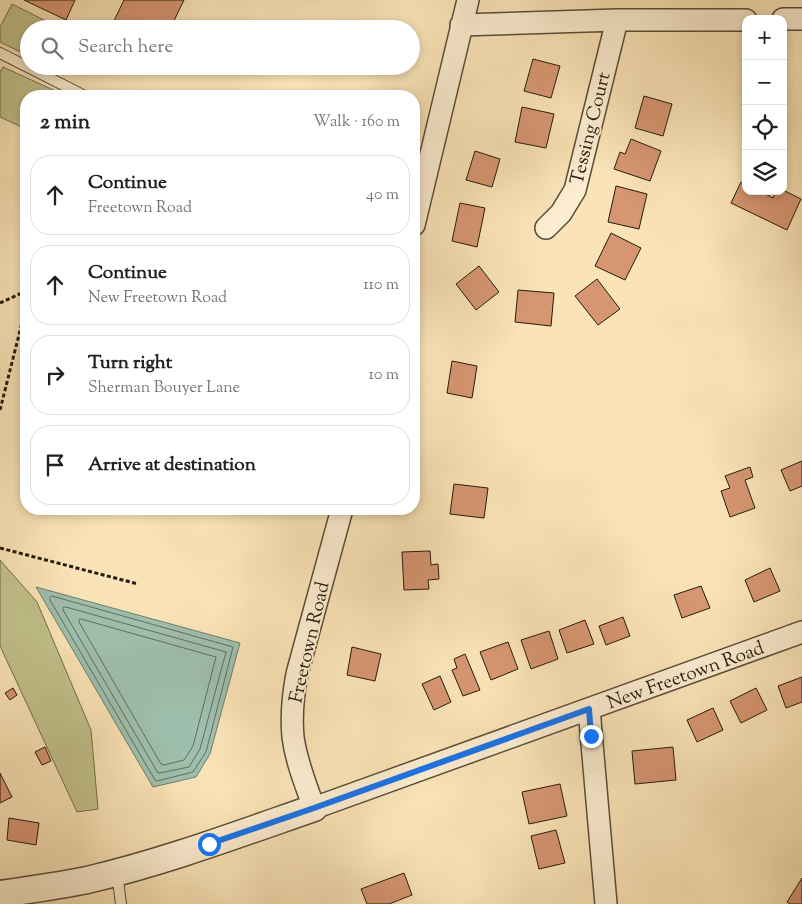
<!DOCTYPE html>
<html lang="en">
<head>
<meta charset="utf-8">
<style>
	:root { --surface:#fff; --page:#f2f2f2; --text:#202124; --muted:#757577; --line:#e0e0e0 }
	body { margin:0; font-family:"Sorts Mill Goudy",serif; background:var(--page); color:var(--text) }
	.controls { position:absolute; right:15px; top:15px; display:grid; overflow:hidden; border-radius:10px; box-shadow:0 2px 8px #0003 }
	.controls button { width:45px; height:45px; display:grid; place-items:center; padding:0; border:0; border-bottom:1px solid var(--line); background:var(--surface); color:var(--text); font:25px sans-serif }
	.stop { position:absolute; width:15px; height:15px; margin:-11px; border:4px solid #1a73e8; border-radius:50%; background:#fff }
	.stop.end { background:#1a73e8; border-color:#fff; box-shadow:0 1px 5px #0008 }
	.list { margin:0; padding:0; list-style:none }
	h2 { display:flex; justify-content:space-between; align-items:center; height:65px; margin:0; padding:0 20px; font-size:21px }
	h2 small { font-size:16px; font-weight:400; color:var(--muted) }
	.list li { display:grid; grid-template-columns:32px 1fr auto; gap:15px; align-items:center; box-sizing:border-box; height:80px; margin:0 10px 10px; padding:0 10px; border:1px solid var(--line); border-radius:20px }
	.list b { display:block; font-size:19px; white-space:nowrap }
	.list p { margin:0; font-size:16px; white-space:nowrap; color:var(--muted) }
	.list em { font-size:16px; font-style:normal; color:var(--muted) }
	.icon { flex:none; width:28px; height:28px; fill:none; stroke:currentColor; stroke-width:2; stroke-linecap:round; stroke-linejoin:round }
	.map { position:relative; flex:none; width:802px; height:904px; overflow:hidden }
	.search { position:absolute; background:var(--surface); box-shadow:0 2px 8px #0003; left:20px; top:20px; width:400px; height:55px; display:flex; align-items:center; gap:12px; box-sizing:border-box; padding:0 18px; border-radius:28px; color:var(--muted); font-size:19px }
	.panel { position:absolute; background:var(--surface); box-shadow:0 2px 8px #0003; left:20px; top:90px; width:400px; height:425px; border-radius:20px }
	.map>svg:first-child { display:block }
</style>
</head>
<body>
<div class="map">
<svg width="802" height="904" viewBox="0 0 802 904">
	<rect width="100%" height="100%" fill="#fae4b7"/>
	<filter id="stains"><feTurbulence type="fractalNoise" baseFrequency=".004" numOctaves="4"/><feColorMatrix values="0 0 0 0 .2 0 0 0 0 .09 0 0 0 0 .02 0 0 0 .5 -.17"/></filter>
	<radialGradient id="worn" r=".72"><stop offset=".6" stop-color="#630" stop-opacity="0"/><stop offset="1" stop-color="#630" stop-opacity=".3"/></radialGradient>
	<path fill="#c2c28b" stroke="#746e4c" d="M12,4L58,27L57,29H29V56L0,42V27Z
		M3,67L60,93L58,96H26V129L0,117V72Z
		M0,560L37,602L91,730L98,809L77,812L0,646Z"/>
	<path fill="#9ebfad" stroke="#6e7d6d" d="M36,587L240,643L210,754L196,777L153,787Z"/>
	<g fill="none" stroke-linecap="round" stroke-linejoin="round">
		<path stroke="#626d5e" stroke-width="1" d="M52,596L233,647L206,752L193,772L157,781L155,780L50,600V598Z
			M66,607L226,652L200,749L189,767L160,773H158L63,610V608Z
			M81,619L216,657L193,746L184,760L164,765L161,764L79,622V620Z"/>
	</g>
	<path fill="#d69671" stroke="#251b0e" d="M24,0H75L66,20Z
		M124,0H184L170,29H110Z
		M533,59L560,66L551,98L524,91Z
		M644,96L672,104L663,136L635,128Z
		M522,107L554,114L546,148L515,142Z
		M631,139L661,151L650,181L614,169L620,152L625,154Z
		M475,151L500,159L492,187L466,180Z
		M741,182L746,185V191H760L773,198L776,191L783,190L801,199L787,230L731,203Z
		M616,186L647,194L639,229L608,222Z
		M460,203L485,208L477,247L452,241Z
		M611,233L641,248L625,280L595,266Z
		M479,266L499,292L476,310L456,284Z
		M597,279L620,309L598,325L575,296Z
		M518,290L554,293L551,326L515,322Z
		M452,361L477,366L472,398L447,393Z
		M802,461V486L790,491L781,470Z
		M750,467L753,477L745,480L755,508L730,517L721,491L730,488L725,476Z
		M454,484L488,488L484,518L450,514Z
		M430,551L431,565L438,564L439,579L428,580L429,589L404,590L402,552Z
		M770,568L780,591L754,602L745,580Z
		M701,586L710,608L682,618L674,595Z
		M623,617L630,636L606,645L599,626Z
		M585,620L594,644L567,653L559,630Z
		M549,631L558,659L531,669L521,640Z
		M508,642L518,669L491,680L480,652Z
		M352,647L381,654L375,681L347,675Z
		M465,654L480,690L463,696L452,670L457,668L454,659Z
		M440,676L451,702L434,710L422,684Z
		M802,677V702L786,708L778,686Z
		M13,688L17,695L10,700L5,693Z
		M756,688L767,710L741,723L730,701Z
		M713,708L723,730L697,742L687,720Z
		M45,747L51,761L42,765L35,752Z
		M673,747L676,780L635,784L632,751Z
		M0,773L12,797L0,803Z
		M560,784L567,816L529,824L522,792Z
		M9,818L39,823L36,845L7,840Z
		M556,830L565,863L539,869L531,836Z
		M404,873L412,895L389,904H367L361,889Z
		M802,878V904H790L787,902Z"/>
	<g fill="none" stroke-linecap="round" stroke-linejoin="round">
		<defs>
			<path id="service" d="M0,53L85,96
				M117,873L121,904"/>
			<path id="minor" d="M783,19H802
				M461,25L617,20H746
				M414,225L468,0
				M546,228L561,213L575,190L617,20
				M342,509L297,674C293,695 291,716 293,737C296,761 306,785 314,808L802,632
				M589,709L606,904"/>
			<path id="tertiary" d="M0,894C29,890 58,886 87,880C164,862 239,834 314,808"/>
		</defs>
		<use href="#service" stroke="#5a4d38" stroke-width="12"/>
		<use href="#minor" stroke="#5a4d38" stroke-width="24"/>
		<use href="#tertiary" stroke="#5a4d38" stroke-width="29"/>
		<path stroke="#251b0e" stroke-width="3" stroke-dasharray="4 2.5" stroke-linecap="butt" d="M0,303L26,291
			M0,410L26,307
			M0,548L138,584"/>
		<use href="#service" stroke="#fcedd0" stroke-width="10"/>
		<use href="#minor" stroke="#fcedd0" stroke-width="21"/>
		<use href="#tertiary" stroke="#fcedd0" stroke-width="26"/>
	</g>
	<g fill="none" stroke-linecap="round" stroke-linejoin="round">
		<path stroke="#1a73e8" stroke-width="6" d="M209,844L314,808L589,709L591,736"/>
	</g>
	<g text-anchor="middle" stroke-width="4" stroke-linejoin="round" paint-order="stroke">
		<g font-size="19" fill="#251b0e" stroke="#fcedd0">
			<text transform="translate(589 128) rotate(-76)" y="7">Tessing Court</text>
			<text transform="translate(308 642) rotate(-77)" y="7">Freetown Road</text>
			<text transform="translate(685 674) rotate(-20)" y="7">New Freetown Road</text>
		</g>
	</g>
	<rect width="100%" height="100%" filter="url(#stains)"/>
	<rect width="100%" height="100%" fill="url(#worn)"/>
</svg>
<div class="controls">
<button>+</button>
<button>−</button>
<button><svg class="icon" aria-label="locate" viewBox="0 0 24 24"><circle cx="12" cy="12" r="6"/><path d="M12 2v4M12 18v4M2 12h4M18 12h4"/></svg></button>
<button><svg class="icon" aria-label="layers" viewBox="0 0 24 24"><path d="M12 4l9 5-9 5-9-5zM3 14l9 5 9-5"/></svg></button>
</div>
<div class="stop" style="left:209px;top:844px"></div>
<div class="stop end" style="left:591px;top:736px"></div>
<div class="search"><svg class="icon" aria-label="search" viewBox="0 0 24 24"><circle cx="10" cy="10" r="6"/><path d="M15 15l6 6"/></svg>Search here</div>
<section class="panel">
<h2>2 min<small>Walk · 160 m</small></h2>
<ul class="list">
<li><svg class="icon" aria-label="ahead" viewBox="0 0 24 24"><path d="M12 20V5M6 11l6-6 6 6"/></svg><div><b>Continue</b><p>Freetown Road</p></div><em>40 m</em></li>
<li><svg class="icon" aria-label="ahead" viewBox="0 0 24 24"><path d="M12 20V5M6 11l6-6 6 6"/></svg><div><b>Continue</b><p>New Freetown Road</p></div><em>110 m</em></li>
<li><svg class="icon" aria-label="right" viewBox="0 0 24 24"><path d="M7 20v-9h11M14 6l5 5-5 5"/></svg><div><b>Turn right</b><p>Sherman Bouyer Lane</p></div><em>10 m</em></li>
<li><svg class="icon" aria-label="arrive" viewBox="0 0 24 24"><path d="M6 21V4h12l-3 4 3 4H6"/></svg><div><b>Arrive at destination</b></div></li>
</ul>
</section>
</div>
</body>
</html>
